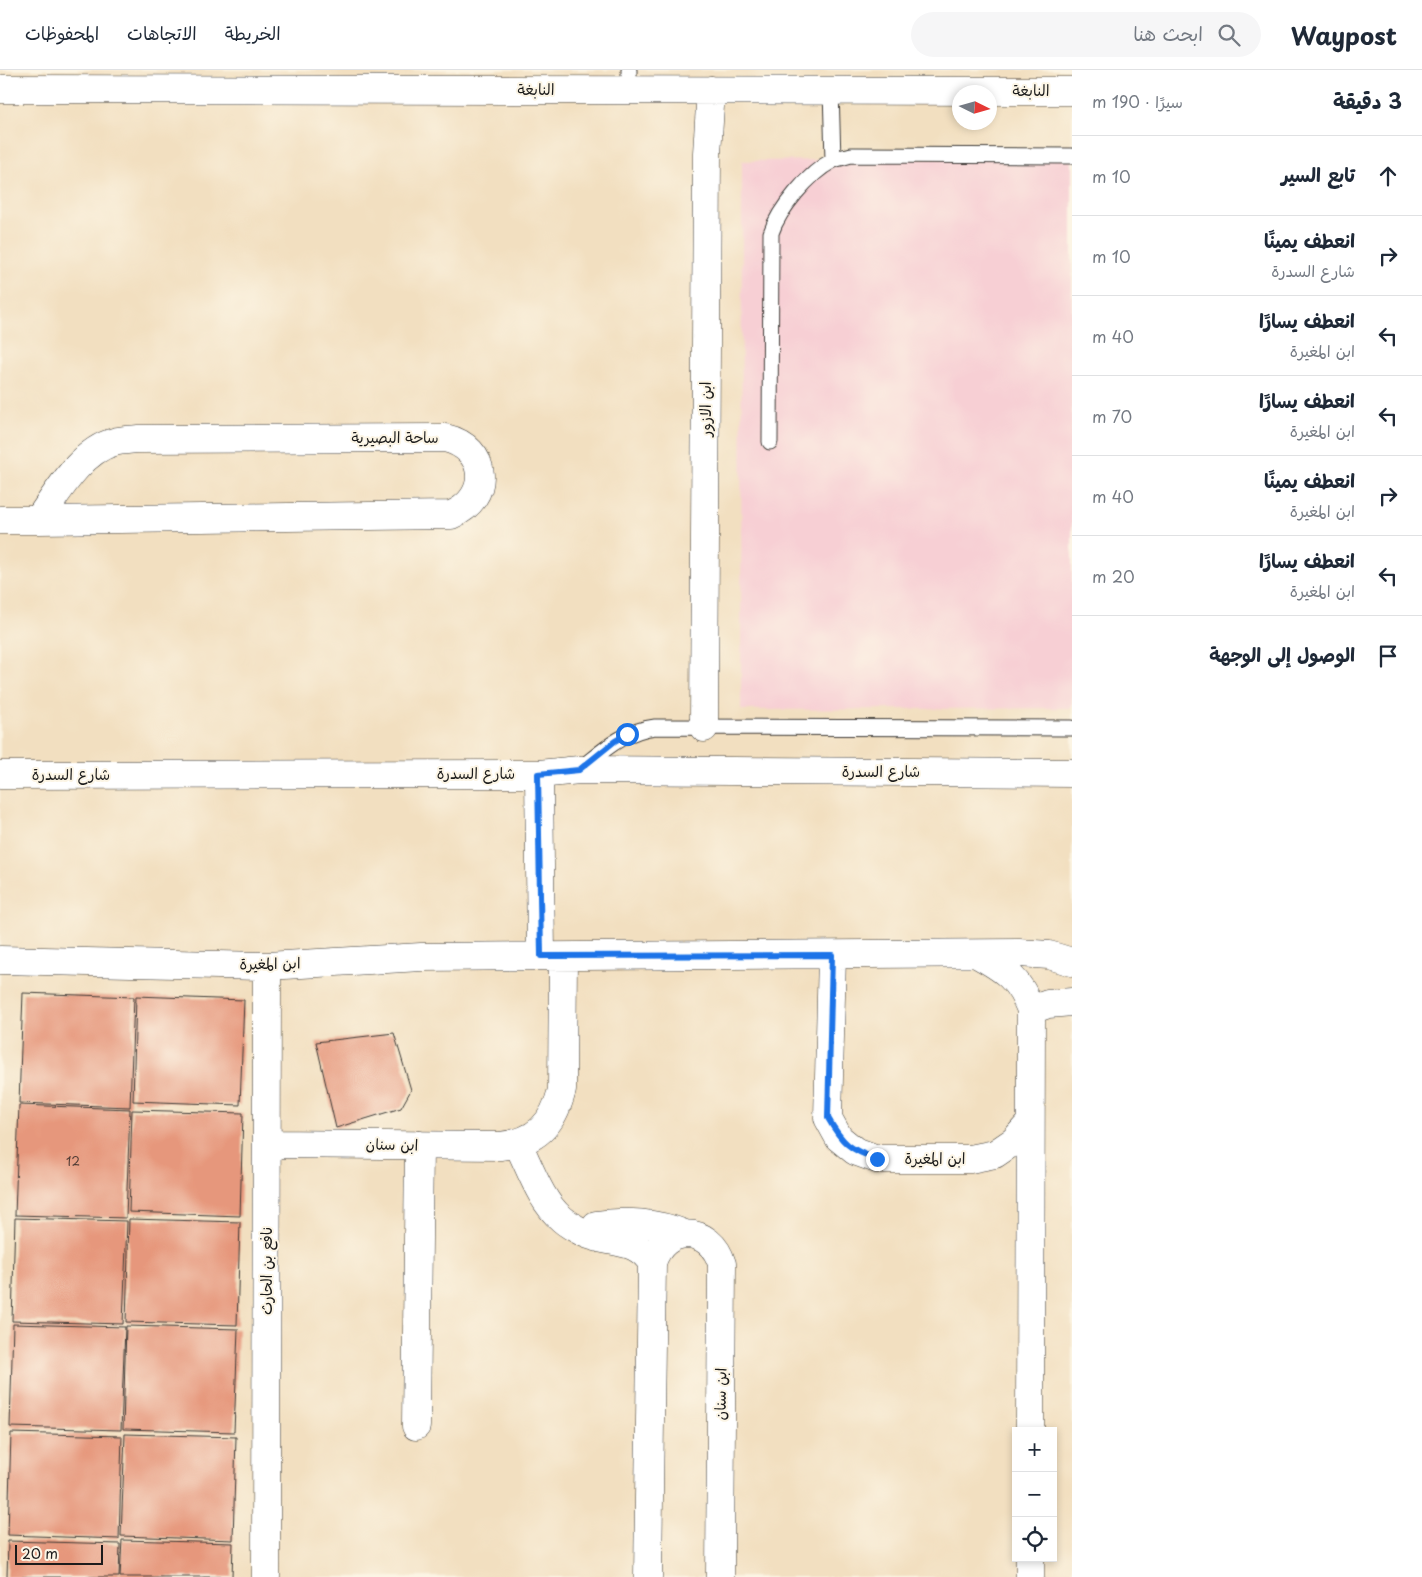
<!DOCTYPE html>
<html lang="ar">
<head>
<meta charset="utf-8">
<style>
	:root { --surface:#fff; --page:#f6f6f7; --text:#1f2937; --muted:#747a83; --line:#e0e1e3 }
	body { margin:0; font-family:"Playpen Sans","Playpen Sans Arabic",sans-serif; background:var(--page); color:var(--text); direction:rtl }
	.controls { position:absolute; right:15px; bottom:15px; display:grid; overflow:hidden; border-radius:0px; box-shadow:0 2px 8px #0003 }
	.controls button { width:45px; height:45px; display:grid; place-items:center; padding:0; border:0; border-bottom:1px solid var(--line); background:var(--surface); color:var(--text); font:25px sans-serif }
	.compass { position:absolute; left:952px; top:15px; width:45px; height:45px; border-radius:50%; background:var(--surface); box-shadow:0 2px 8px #0003; rotate:95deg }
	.scale { position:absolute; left:15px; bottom:12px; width:88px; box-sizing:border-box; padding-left:5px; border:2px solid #1c1c1c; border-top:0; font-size:14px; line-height:18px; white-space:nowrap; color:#1c1c1c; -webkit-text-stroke:4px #fcf5e5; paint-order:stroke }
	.stop { position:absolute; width:15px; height:15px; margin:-11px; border:4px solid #1a73e8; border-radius:50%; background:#fff }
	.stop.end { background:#1a73e8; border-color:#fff; box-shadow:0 1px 5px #0008 }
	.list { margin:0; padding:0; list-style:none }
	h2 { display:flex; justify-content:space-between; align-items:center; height:65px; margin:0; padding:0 20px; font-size:21px }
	h2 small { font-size:16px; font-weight:400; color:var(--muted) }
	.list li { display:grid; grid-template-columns:32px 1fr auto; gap:15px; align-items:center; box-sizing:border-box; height:80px; padding:0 20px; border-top:1px solid var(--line) }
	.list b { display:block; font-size:19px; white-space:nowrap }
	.list p { margin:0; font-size:16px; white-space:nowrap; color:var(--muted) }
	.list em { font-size:16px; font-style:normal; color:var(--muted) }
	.icon { flex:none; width:28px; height:28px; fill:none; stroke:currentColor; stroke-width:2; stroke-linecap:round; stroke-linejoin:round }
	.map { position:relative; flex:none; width:1072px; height:1507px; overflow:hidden; direction:ltr }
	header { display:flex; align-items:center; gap:30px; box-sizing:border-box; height:70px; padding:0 25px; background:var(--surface); border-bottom:1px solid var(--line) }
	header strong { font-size:24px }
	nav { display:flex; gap:28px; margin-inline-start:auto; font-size:18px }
	.search { width:350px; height:45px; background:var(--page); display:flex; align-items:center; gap:12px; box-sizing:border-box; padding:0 18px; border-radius:28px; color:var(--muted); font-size:19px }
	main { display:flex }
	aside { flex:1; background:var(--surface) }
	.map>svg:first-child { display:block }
</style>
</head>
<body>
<header>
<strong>Waypost</strong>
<div class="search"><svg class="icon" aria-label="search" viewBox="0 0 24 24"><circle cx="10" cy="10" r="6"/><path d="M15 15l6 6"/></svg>ابحث هنا</div>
<nav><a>الخريطة</a><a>الاتجاهات</a><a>المحفوظات</a></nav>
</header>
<main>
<aside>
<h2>3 دقيقة<small>سيرًا · 190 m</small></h2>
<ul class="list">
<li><svg class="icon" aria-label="ahead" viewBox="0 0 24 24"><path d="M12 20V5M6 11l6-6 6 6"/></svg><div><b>تابع السير</b></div><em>10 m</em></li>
<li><svg class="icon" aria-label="right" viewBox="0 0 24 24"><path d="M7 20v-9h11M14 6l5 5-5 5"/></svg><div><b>انعطف يمينًا</b><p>شارع السدرة</p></div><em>10 m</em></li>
<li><svg class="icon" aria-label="left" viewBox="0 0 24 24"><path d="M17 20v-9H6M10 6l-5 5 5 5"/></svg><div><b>انعطف يسارًا</b><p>ابن المغيرة</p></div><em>40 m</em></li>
<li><svg class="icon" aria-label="left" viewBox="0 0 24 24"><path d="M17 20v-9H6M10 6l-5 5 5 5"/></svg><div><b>انعطف يسارًا</b><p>ابن المغيرة</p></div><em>70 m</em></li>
<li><svg class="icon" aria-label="right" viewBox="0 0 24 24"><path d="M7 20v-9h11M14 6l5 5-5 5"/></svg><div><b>انعطف يمينًا</b><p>ابن المغيرة</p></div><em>40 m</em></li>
<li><svg class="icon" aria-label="left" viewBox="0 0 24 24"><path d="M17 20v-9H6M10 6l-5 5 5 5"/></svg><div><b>انعطف يسارًا</b><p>ابن المغيرة</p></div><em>20 m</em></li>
<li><svg class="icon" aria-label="arrive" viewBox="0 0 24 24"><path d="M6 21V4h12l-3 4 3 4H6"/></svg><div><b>الوصول إلى الوجهة</b></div></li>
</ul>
</aside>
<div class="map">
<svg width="1072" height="1507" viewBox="0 0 1072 1507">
	<rect width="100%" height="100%" fill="#fcf5e5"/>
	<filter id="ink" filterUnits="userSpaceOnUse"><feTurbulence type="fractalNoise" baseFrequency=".02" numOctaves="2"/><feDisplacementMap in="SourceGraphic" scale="10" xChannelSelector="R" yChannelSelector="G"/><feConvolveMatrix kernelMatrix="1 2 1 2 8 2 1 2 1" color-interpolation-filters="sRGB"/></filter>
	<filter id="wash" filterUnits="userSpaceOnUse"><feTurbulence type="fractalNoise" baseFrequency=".0096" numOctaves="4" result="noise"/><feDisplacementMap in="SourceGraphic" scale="20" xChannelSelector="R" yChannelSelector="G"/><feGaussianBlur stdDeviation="1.12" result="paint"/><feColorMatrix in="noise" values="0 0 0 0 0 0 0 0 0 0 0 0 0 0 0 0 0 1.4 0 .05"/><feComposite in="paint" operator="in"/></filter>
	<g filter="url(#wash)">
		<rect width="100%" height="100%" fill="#f2dfc0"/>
		<path fill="#f7cfd4" d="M1072,87V638L741,640L742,91Z"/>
		<g id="blocks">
			<path fill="#e6977c" d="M23,923L134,927L130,1037L19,1033Z
				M136,926L244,930L240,1035L133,1031Z
				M394,963L411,1020L401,1038L336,1058L316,972Z
				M19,1035L130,1039L126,1148L15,1145Z
				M132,1040L243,1043L240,1146L129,1142Z
				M15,1148L127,1151L123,1254L12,1251Z
				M129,1149L240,1152L237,1255L126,1252Z
				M13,1254L125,1257L121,1360L10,1357Z
				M126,1256L238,1259L234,1362L123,1359Z
				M11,1363L122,1366L119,1469L8,1465Z
				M125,1364L236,1367L233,1470L121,1466Z
				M122,1470L233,1473L232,1507H120Z
				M8,1471L120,1474L119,1507H7Z"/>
		</g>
	</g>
	<g filter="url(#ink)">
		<use href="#blocks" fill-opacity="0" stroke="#3c3935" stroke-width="1"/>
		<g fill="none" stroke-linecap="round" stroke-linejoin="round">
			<defs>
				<path id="lane" d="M629,0V20
					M831,20L833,90
					M770,372L771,163C779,139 809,103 832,91C837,88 845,87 851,85L1072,86
					M581,698C605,679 624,661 655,657L1072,658"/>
				<path id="street" d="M0,19L1072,21
					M445,368C489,378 492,428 451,445L38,450C57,424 80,381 114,372C121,370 130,370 137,369Z
					M0,450H38
					M704,658L707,83L711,20
					M539,704L541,886
					M0,705L539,704L579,700L1072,703
					M977,884C1006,900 1019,909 1031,940L1030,1361
					M832,885L828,1048L839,1068L855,1081L877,1089H970L995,1084L1014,1071L1030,1053
					M0,890L267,896L421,887L1019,883L1049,885L1072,892
					M1031,940L1048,934L1072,932
					M267,1074L500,1076C536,1072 553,1055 562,1020L563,887
					M518,1074C530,1098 541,1132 562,1149C569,1155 584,1164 592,1166C616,1174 637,1169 652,1193
					M596,1155C625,1150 657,1153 685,1164
					M416,1356L419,1075
					M266,1507L267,896
					M648,1507L652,1193C664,1154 711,1155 722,1194L720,1507
					M1030,1507V1488"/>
			</defs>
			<use href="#lane" stroke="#3c3935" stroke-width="17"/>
			<use href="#street" stroke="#3c3935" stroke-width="29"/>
			<use href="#lane" stroke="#fff" stroke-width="15"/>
			<use href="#street" stroke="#fff" stroke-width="28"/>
		</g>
	</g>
	<g fill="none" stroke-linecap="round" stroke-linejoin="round" filter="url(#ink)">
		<path stroke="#1a73e8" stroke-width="6" d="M627,664L615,671L579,700L538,704L541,886L832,885L828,1048C842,1073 850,1080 877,1089"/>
	</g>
	<g text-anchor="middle" stroke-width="4" stroke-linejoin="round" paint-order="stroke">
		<g font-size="12" fill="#4e3b34">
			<text x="73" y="1096">12</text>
		</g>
		<g font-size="15" fill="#1c1c1c" stroke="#fcf5e5">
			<text x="536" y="25">النابغة</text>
			<text x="1031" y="26">النابغة</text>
			<text transform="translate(706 339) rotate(-90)" y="5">ابن الازور</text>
			<text x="395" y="373">ساحة البصيرية</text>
			<text x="881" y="707">شارع السدرة</text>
			<text x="476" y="709">شارع السدرة</text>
			<text x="71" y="710">شارع السدرة</text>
			<text transform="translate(270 894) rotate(-1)" y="5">ابن المغيرة</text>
			<text transform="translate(392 1075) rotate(1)" y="5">ابن سنان</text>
			<text x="935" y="1094">ابن المغيرة</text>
			<text transform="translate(267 1201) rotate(-90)" y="5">نافع بن الحارث</text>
			<text transform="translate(721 1324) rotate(-89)" y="5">ابن سنان</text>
		</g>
	</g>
</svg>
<div class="controls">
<button>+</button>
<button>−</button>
<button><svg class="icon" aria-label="locate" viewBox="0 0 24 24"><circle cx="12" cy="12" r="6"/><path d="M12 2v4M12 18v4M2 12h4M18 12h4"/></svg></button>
</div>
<svg class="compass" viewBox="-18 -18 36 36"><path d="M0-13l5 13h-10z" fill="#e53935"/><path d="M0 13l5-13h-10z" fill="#747a83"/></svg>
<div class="scale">20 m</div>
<div class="stop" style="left:627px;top:664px"></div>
<div class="stop end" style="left:877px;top:1089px"></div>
</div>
</main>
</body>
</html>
